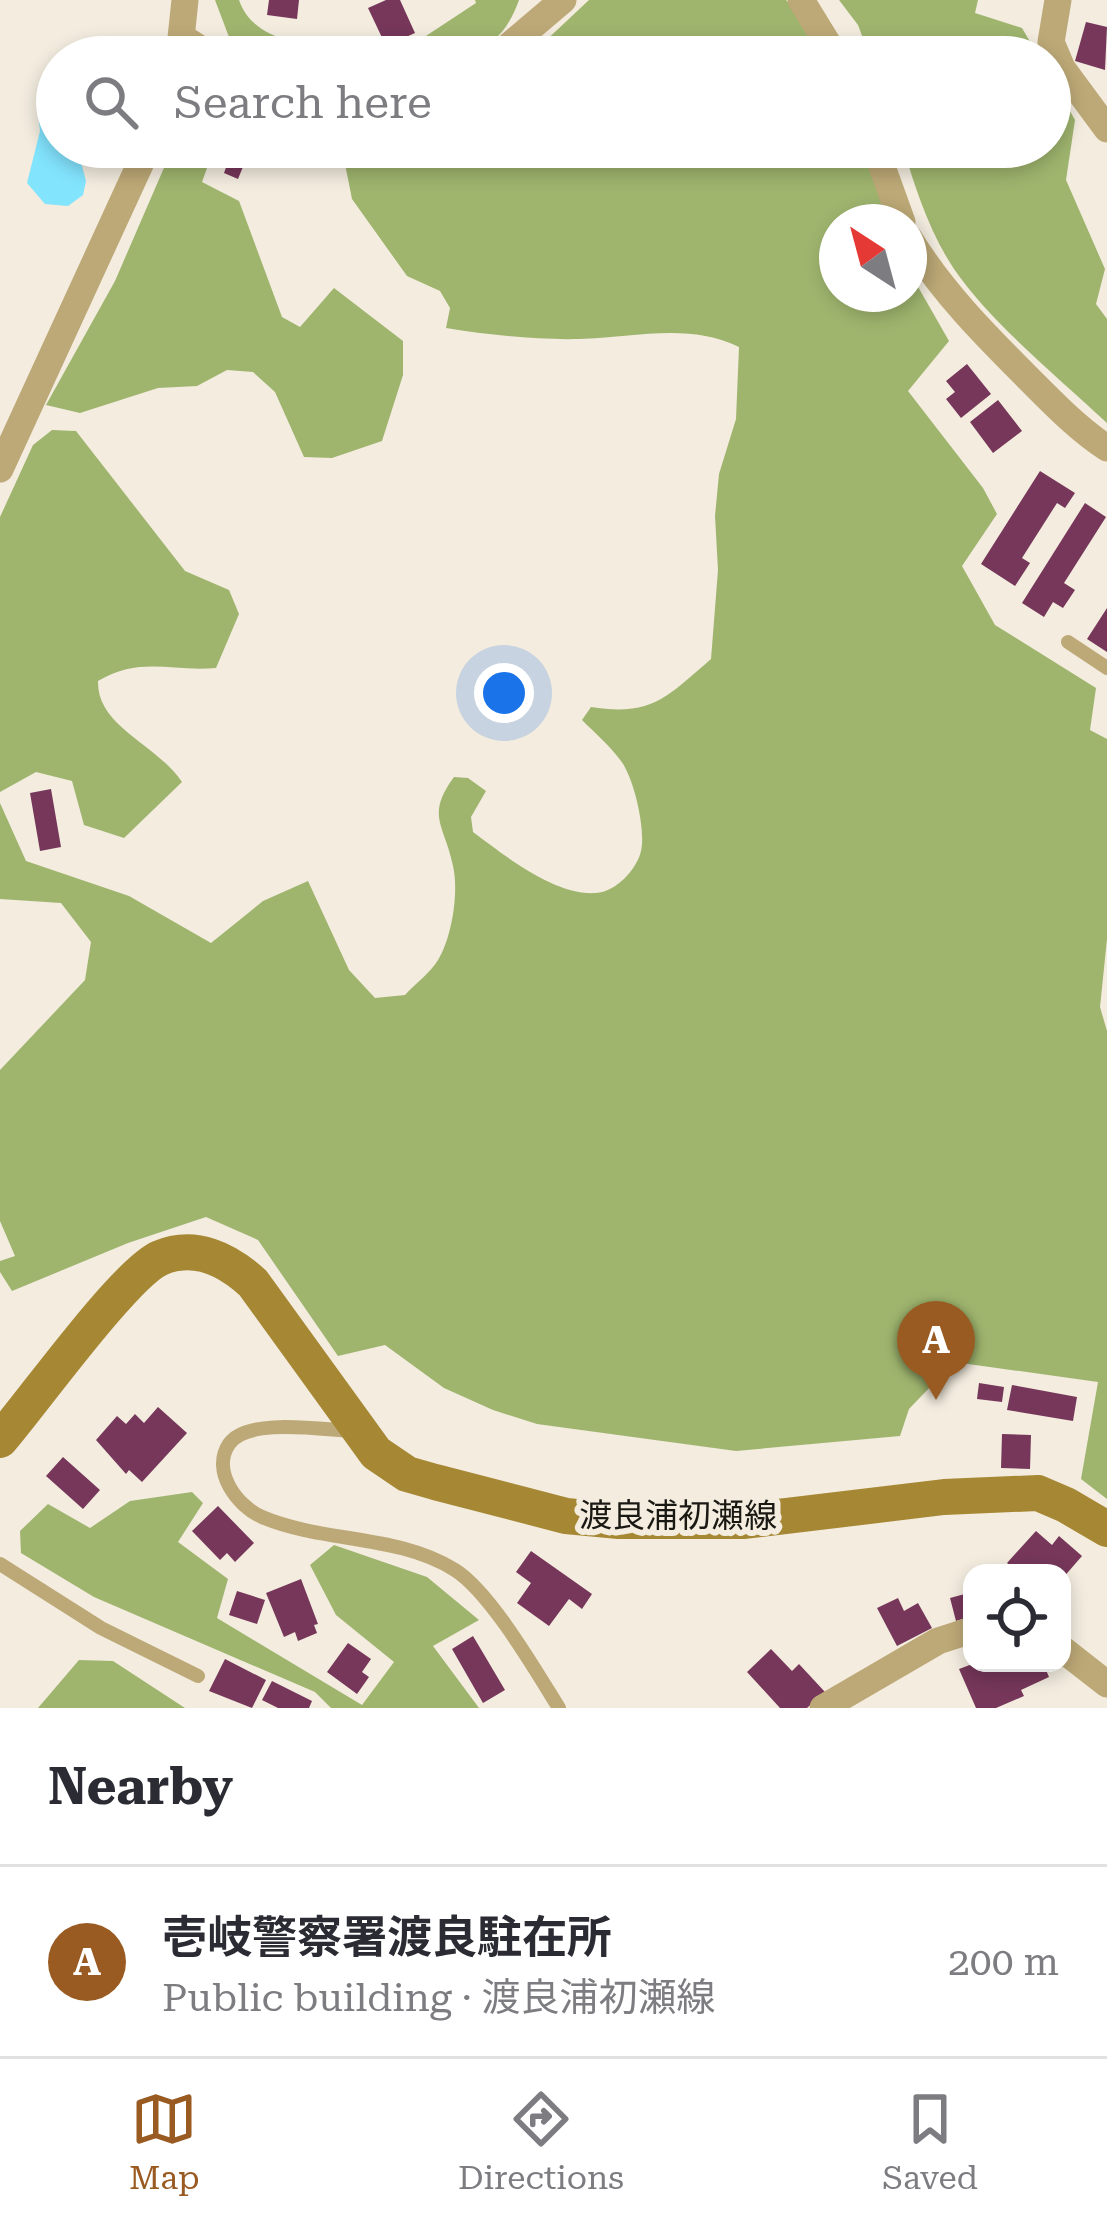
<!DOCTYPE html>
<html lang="en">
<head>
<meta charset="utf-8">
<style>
	:root { --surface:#fff; --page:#f2f2f3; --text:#2b2b33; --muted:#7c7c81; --line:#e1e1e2; --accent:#995b21 }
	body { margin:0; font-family:"Roboto Serif","Noto Sans JP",serif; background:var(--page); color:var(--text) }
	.controls { position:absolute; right:36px; bottom:36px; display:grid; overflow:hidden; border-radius:24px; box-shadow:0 6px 18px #0003 }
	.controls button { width:108px; height:108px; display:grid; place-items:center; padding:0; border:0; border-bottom:3px solid var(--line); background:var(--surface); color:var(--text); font:60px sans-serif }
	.compass { position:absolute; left:819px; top:204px; width:108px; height:108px; border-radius:50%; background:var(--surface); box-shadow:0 6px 18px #0003; rotate:324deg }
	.you { position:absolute; left:504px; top:693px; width:42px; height:42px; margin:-30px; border:9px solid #fff; border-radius:50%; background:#1a73e8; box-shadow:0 0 0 18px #1a73e833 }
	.badge { display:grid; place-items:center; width:78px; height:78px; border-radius:50%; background:var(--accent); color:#fff; font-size:39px; font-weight:700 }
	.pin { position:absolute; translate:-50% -99px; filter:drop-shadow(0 3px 6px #0008) }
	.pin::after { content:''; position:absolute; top:63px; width:42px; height:36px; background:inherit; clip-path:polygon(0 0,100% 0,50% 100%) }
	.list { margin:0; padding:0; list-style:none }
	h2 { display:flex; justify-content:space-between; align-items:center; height:156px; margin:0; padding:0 48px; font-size:51px }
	h2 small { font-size:39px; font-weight:400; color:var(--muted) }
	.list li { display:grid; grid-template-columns:78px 1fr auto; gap:36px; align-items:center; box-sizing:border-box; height:192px; padding:0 48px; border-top:3px solid var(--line) }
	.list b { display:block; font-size:45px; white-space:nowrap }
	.list p { margin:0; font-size:39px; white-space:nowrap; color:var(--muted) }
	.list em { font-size:39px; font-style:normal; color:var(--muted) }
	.icon { flex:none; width:66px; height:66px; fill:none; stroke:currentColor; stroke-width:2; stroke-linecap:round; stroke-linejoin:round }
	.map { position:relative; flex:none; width:1107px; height:1708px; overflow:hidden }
	.search { position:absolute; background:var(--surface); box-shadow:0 6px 18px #0003; left:36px; right:36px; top:36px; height:132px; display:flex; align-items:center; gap:30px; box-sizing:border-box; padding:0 42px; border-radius:66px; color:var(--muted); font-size:45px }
	.sheet { height:348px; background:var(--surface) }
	nav { display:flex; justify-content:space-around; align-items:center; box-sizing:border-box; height:168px; border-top:3px solid var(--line); background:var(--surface); font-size:33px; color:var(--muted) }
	nav a { display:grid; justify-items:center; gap:6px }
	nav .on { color:var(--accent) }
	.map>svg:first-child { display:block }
</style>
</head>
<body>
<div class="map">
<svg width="1107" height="1708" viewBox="0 0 1107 1708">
	<rect width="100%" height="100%" fill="#f3ecdf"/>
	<path fill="#9fb56e" d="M215,0H239C252,38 295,42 329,51L327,57H243L232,45Z
		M475,0H519C496,65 452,57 394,57L476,3Z
		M589,0H786L800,14L820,57H541L540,46Z
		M839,0H978L975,13L1022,28L1039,57H870L858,25Z
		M1050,76L1075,120L1066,180L1105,269L1096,304L1107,319V423C1059,378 991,323 954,269C930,233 915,188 903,147H1050Z
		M173,147H201L212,154L202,182L239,201L282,317L300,327L334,288L403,341V375L382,441L332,458L304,457L275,392L253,372L227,370L197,386L158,388L80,413L46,405L115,281Z
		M325,147H481L487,157L509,160L528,147H861L890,222H837V294H909V271L949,341L908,391L983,488L997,514L962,566L995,625L1096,688L1090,730L1107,739V939L1100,1007L1107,1031V1499L1081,1479L1098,1382L954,1362L909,1409L900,1436L736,1451L537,1424L493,1410L444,1388L385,1345L338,1356L258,1240L206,1217L128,1243L12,1291L0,1272V1261L15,1256L0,1221V1070L85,980L91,942L61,903L0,899V803L26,861L129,896L211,943L263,901L308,881L349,970L375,998L405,995C415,984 431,972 438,960C452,937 459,892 453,866C445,825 425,816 454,777L468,778L486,791L471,817L473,832C504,855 555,896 596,893C616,892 637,869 641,851C646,830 634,778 621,761C610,746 595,733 582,720L591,707C652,717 668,696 711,659L718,570L715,516L719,474L736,419L739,347C688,322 633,338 579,339C536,340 489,335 446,328L450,308L440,291L407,276L352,199L344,159Z
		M52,430L76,431L185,571L229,590L239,614L216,668C170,672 141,656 98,681C97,727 156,743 182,782L124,838L84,825L72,781L36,772L0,792V517L33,445Z
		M192,1492L203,1503L178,1542L228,1579L217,1618L362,1705L394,1662L336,1615L310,1565L334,1545L427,1577L479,1620L433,1646L479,1708H331L315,1692L94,1597L21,1553L20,1531L48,1504L90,1528L130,1501Z
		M79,1660L113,1661L185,1708H38Z"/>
	<path fill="#83e4fe" d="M43,92L57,96V147H77L86,181L83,195L68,206L45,204L27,183L40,131L36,98Z"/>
	<path fill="#76375a" d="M269,0H299L297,19L267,15Z
		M386,0H400L415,33L386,46L368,8Z
		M1086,22L1107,27L1105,70L1075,61Z
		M232,151L247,157L238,179L224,173Z
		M967,364L991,394L961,418L946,399L955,392L946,381Z
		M998,400L1022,431L993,453L970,422Z
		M1040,471L1075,493L1065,508L1057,503L1022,558L1030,563L1015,586L981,564Z
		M1085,503L1106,517L1064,583L1075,590L1063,608L1053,602L1044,617L1022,603Z
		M1107,608V652L1087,639Z
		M51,789L61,847L40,851L30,793Z
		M979,1383L1004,1387L1002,1402L977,1399Z
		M1012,1385L1077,1397L1073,1421L1007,1410Z
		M158,1407L187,1433L142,1482L129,1470L126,1474L96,1440L117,1416L126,1424L135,1414L144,1423Z
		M1002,1434L1031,1435L1030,1469L1001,1468Z
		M63,1457L100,1490L83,1509L46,1476Z
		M218,1506L254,1543L235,1562L227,1553L220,1560L192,1531Z
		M1036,1531L1052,1545L1059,1536L1082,1556L1062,1579V1573H1034L1028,1568L1019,1573L1007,1563Z
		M531,1551L592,1594L582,1609L569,1599L549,1626L517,1603L531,1583L516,1572Z
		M301,1579L318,1624L314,1625L317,1633L298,1641L295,1632L284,1637L266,1593Z
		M237,1591L265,1600L257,1624L229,1615Z
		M972,1592V1616L956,1621L950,1598Z
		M898,1598L904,1611L918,1603L932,1628L897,1646L877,1608Z
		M473,1636L505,1690L483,1703L452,1649Z
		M348,1643L371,1659L362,1672L369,1677L357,1694L327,1672Z
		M771,1649L792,1671L799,1664L825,1692L807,1708H780L747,1672Z
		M225,1659L266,1680L252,1708L209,1691Z
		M975,1663H1043L1049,1677L1021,1690L1024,1696L996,1708H976L959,1669Z
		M272,1681L312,1701L309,1708H278L262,1700Z"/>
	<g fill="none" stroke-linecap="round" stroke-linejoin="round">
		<path stroke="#bda977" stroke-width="14" d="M1068,642L1107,668
			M352,1431C324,1430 247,1417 229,1444C211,1471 237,1506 262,1517C323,1543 398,1534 455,1570C490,1592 536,1671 559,1708
			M0,1564L101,1628L198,1676"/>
		<path stroke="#bda977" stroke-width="27" d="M801,0L836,57
			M1058,0L1051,42L1062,68L1107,129
			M183,38L213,57
			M179,57L185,0
			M496,57L563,0
			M875,147L902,222
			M909,238C942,292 985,335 1030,380C1054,404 1078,429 1107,448
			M0,469L148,147
			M1062,1649L1107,1684
			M823,1708L938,1641L972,1630"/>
		<path stroke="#a68733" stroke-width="36" d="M0,1440C32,1403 124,1274 160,1258C195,1243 228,1260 253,1283L376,1453L407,1474L435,1482L566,1516L619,1521H745L944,1497L1038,1493L1066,1505L1107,1529"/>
	</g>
	<g text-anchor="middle" stroke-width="12" stroke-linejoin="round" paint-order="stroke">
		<g font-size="33" fill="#1a1813" stroke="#f3ecdf">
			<text x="678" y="1527">渡良浦初瀬線</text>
		</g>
	</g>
</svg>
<div class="controls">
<button><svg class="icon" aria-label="locate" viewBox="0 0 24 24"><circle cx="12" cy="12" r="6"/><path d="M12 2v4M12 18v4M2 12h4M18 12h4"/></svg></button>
</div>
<svg class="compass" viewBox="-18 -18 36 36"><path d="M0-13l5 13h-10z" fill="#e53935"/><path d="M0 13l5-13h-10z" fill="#7c7c81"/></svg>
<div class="you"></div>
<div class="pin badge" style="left:936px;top:1400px">A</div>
<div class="search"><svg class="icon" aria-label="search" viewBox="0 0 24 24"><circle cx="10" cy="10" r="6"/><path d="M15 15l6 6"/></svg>Search here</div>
</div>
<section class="sheet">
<h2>Nearby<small></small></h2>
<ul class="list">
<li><span class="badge">A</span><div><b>壱岐警察署渡良駐在所</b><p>Public building · 渡良浦初瀬線</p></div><em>200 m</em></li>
</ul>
</section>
<nav>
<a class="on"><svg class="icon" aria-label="map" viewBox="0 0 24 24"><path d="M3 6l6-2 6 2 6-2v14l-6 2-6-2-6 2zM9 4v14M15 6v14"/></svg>Map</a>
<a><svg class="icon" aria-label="directions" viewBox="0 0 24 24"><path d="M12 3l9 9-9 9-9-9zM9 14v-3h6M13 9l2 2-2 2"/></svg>Directions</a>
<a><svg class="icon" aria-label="saved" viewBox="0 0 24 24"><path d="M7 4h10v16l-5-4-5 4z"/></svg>Saved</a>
</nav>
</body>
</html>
